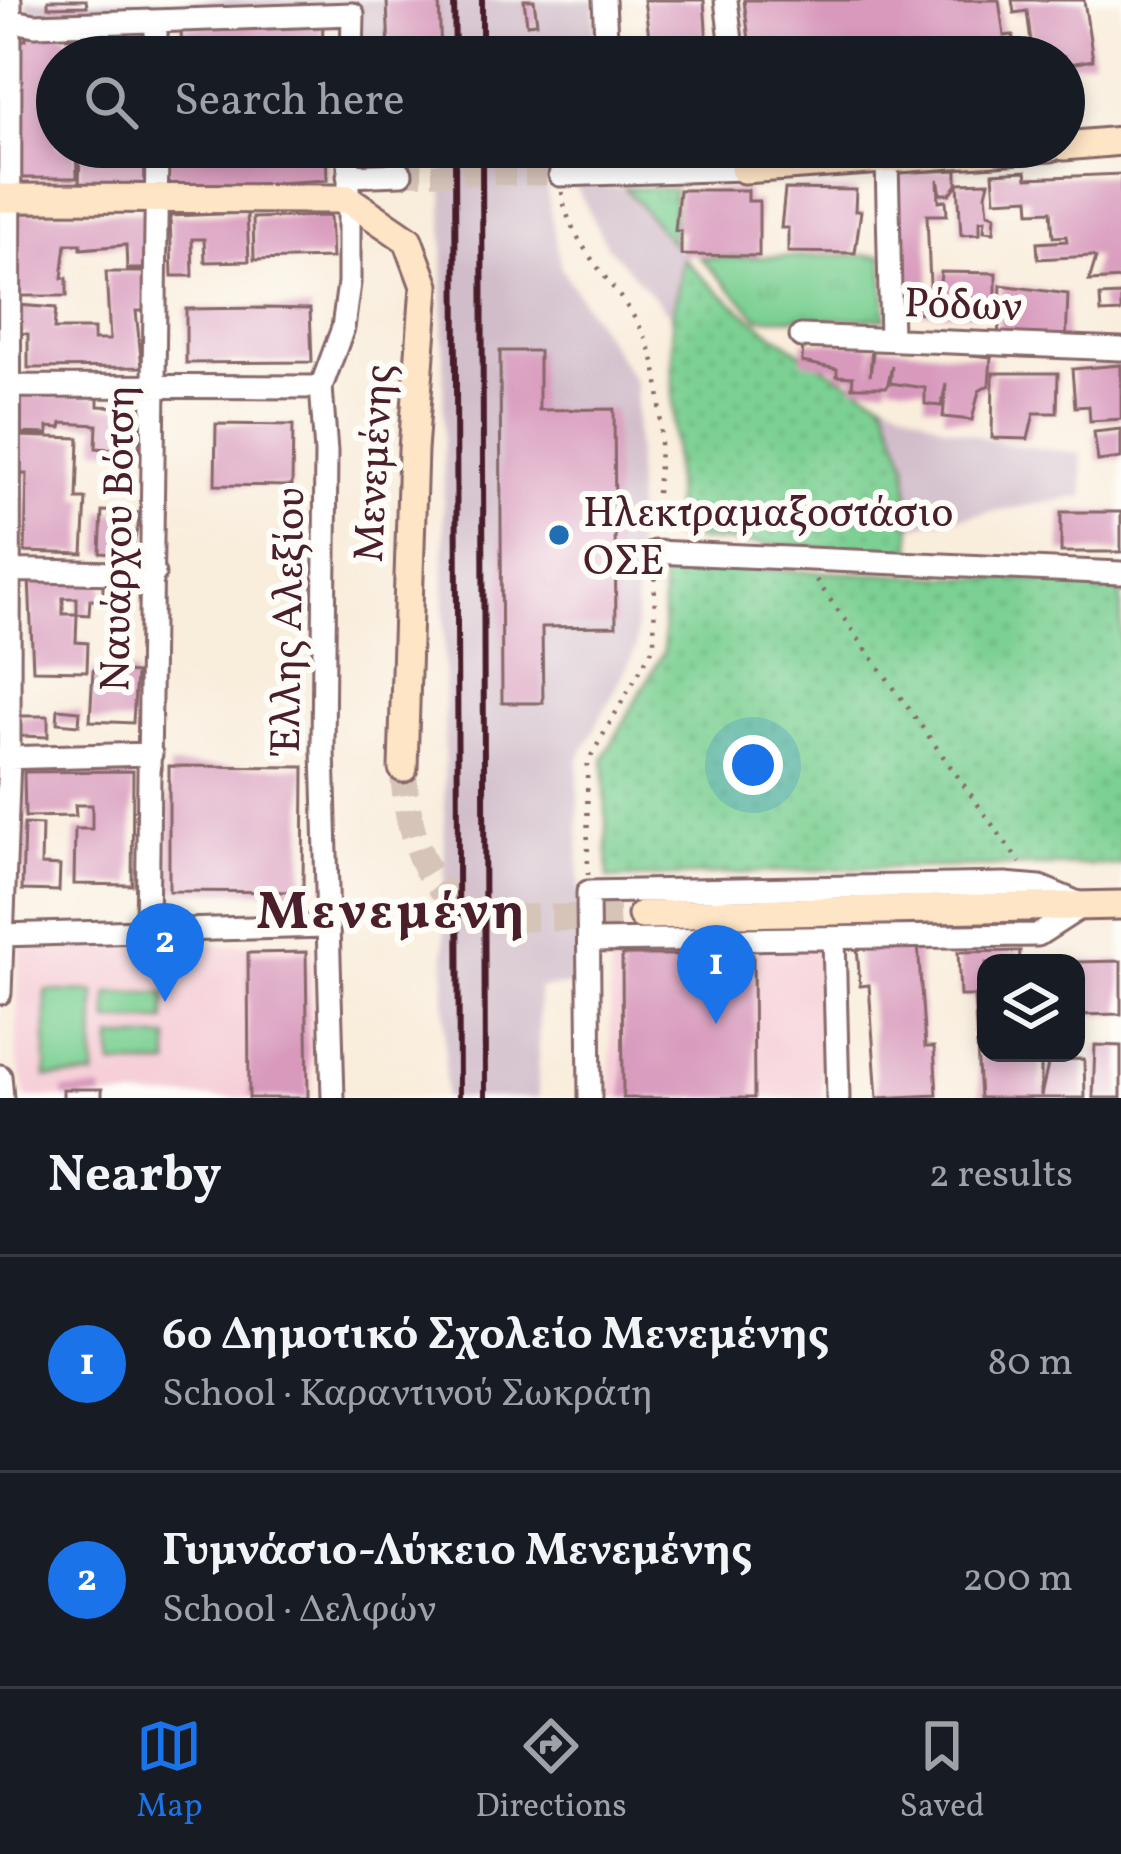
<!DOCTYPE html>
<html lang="en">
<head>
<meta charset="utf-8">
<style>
	:root { --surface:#171b24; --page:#242831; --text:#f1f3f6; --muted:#9ea1a6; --line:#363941; --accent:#1a73e8 }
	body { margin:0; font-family:Vollkorn,serif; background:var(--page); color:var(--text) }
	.controls { position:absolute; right:36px; bottom:36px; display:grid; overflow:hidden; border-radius:24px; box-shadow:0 6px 18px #0003 }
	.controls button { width:108px; height:108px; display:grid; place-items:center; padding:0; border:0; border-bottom:3px solid var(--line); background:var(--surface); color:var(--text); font:60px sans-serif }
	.you { position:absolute; left:753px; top:765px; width:42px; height:42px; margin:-30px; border:9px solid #fff; border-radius:50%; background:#1a73e8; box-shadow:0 0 0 18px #1a73e833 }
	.badge { display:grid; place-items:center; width:78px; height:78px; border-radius:50%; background:var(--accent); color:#fff; font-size:39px; font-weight:700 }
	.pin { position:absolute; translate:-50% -99px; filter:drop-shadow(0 3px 6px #0008) }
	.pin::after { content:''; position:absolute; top:63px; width:42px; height:36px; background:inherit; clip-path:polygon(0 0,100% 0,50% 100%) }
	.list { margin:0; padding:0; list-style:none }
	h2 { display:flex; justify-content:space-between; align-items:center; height:156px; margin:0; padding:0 48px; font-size:51px }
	h2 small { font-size:39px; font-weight:400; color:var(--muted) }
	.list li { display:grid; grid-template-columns:78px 1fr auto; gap:36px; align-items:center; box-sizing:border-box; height:216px; padding:0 48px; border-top:3px solid var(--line) }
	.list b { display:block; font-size:45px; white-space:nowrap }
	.list p { margin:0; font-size:39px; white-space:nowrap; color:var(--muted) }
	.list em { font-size:39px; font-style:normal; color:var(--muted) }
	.icon { flex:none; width:66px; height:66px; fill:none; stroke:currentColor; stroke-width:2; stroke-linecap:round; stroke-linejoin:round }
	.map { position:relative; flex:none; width:1121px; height:1098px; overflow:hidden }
	.search { position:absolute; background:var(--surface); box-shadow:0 6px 18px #0003; left:36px; right:36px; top:36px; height:132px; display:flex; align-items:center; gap:30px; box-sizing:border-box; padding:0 42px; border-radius:66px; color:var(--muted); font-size:45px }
	.sheet { height:588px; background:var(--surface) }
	nav { display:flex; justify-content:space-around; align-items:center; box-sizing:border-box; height:168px; border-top:3px solid var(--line); background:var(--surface); font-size:33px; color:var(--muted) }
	nav a { display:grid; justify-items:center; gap:6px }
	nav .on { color:var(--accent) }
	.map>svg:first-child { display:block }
</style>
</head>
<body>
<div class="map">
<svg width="1121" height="1098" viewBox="0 0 1121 1098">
	<defs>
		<pattern id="grass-dots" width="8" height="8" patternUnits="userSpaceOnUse" patternTransform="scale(3)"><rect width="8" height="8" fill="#7cd093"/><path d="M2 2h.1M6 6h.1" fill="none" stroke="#6db27f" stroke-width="1.8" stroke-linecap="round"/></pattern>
		<pattern id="park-tufts" width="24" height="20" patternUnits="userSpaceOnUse" patternTransform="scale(3)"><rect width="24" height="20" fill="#7cd093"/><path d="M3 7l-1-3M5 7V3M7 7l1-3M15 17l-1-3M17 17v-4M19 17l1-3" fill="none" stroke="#6db27f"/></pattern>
	</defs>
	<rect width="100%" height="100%" fill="#fdfcf7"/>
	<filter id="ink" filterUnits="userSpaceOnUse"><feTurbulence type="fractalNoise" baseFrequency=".00833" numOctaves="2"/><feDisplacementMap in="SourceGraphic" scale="24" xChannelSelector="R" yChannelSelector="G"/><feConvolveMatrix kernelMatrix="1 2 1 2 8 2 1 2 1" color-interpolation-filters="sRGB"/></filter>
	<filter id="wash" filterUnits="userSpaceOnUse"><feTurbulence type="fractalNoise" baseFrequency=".004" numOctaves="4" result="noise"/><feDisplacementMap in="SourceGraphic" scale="48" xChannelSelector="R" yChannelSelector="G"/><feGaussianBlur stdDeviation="2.7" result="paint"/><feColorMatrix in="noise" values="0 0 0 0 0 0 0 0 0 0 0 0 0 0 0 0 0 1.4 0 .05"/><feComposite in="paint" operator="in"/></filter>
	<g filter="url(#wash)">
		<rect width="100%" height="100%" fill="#f9eddc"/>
		<path fill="#f6cfd8" d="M312,944V1098H27L16,1057L19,948Z
			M821,948L822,1098H611L610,951Z"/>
		<path fill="#d1bdca" d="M27,0H594L596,57H357L356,9L27,17Z
			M443,147H600V153L541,158L561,268L636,383V649L578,761L580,985L539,988L538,1098H445Z
			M576,186L623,188L729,304L831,374L942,425L1000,443L1081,454L1084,496L932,522L873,538L855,492L909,479L907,465L862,449L694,341L606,245Z"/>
		<path fill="url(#grass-dots)" stroke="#63785f" stroke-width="3" d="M683,259C743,317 809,363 884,400L907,464L912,555L675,538L672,319Z
			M662,566L1121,583V865L857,868L608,879L604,757L664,651Z"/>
		<path fill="url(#park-tufts)" stroke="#63785f" stroke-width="3" d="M625,188L674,189L673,244Z
			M883,255L886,319L759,318L700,258Z"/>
		<path fill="#7cd093" stroke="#63785f" stroke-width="3" d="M46,991L95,992L94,1077H46Z
			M108,993H165V1021H108Z
			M112,1038H169V1065H112Z"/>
		<g id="blocks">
			<path fill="#d899bc" d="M48,0H86L87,6L48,7Z
				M387,0H439L441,57H389Z
				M524,0H534L537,23L527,24Z
				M644,0H704L708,57H658L657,50H651Z
				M744,0H999L1004,36L1013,35L1016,57H751Z
				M1012,0H1084L1093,60L1064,65V57H1033L1027,11L1014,13Z
				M323,22L322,57H182L181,27Z
				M153,28L152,57H93V30Z
				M66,31V38H75V57H57V147H76L77,178H20V40H26V33Z
				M137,147H152L151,192H79L80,150L132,153Z
				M167,147H326L327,180L169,189Z
				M634,147H691V151L634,153Z
				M957,170V185L950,194H941L938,179L939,201L946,200L947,215H927L930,285L940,286L941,272L996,273V314L902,312L893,173Z
				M1026,171L1027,178L1121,174V279L1089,281L1096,258L1092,256L1038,259L1037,243L1067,241L1066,236L1053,237L1051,211L1030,212L1029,198L995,200L993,173Z
				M989,182L986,194L988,213L995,215L994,232L984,231L985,220L980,221V234L961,235L958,183Z
				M785,189L856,190L855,211H861L855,253L788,252V228H781Z
				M679,190H748V201H759V256L681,255V231H675Z
				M151,212V269H127L126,245L81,249V244H66L62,278H67V296H18L17,213Z
				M247,213L249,261L205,262L204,239H192L193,276H172L170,216Z
				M330,216L332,258L254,260L253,218Z
				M106,272H145V311H136L142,367L28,368V334L19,333L16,305L56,308L54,329H94V340H110Z
				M1001,285L1068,294L1066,344L998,341Z
				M1121,295V312L1101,313L1100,296Z
				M264,308L310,309L312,362L186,363V309Z
				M803,341L872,345L870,376L874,345L991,357L989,385L979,391L972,420L943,417L946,384L941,406L925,404V388L890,383L892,366L887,387H852L853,377L837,376V369L802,362Z
				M500,351H539V410L614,409L616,626L542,627L543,703H502Z
				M1121,365V419L1090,421L1089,406L1075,407L1072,369Z
				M993,373H1058L1057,413H1034L1028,439L992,438Z
				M18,394L98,397V406L141,408L139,451L96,448L97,425L62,423L61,428L48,427V434L16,433Z
				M216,424L293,425L292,486L215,485Z
				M1121,429V458L1098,461L1094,432Z
				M18,436L79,438L77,499H86L83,554L25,552L27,474H17Z
				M102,511L140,513L132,555L100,553Z
				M1061,512H1121V552H1061Z
				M29,578L103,580V600H90L89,615L77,614V598H63V614H77L76,642L88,643L87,671L33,670Z
				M93,670L136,673L133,723L90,721Z
				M58,709L80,711L79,725L57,723Z
				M20,716H48V737L20,736Z
				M169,766L304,767L303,892L169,891Z
				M133,771L132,885L74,884L75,829H92V805H75L76,816L25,817L24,772Z
				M24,824L42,825L41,865L60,866L59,891L22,890Z
				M918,943L925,1047H934L937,1095L877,1098L869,985L860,986L857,946Z
				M1020,951L1019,963H986V1053H1034V1059H1041V1096L1049,1060L1084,1059L1085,1098H980L974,996H960L958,952Z
				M306,952L308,1098H249L248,953Z
				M622,955H753L754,1098H623Z
				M1121,961V1014L1076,1015V962Z
				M1095,1045L1121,1046V1098H1093Z
				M63,1089H102V1098H63Z"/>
		</g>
	</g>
	<g filter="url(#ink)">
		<use href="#blocks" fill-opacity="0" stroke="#876769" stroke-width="3"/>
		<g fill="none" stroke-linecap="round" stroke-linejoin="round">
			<path stroke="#d6c4b9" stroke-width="21" stroke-dasharray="21 10" stroke-linecap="butt" d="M401,174L560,175"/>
			<path stroke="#d6c4b9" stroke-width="27" stroke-dasharray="27 14" stroke-linecap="butt" d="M403,768C416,947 500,917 642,915"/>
			<defs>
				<path id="street" d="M604,0L607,57
					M726,0L733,57
					M2,19L35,25L353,14L352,57
					M156,22V57
					M887,160L891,339
					M560,175L744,169L743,147
					M348,176L401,174
					M801,336L1121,349
					M0,386L321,387
					M655,552L1121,573
					M0,570L154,574
					M0,758L151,754
					M147,931L157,147
					M0,935L327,926
					M834,938L838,1098
					M589,941L1038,935L1083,906
					M0,993L9,758L10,0
					M0,1076L2,1098
					M333,1098L323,750L326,452L321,387L343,328L349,283V147
					M590,1098L588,892L1005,884L1040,887L1078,903"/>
				<path id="secondary" d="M1064,146L1121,141
					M744,169L1051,147
					M0,198L348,199L408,240L425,286L413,450L403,768
					M642,915L1121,905"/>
			</defs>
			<use href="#street" stroke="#876769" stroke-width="27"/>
			<use href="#secondary" stroke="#876769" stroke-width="33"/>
			<path stroke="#876769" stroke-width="4.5" stroke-dasharray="3 9" stroke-linecap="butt" d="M562,192C568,249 628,292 649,346C670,400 656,476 655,533
				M816,580L1020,863
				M588,875L587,763L654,646L655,574"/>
			<use href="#street" stroke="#fff" stroke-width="21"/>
			<use href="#secondary" stroke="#fee5c5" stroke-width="27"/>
			<path stroke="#4a1f2b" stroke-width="6" d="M454,0L455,57
				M482,0V57
				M455,147L459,1098
				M482,147L485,1098"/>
		</g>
	</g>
	<circle fill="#1f6fb2" stroke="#fdfcf7" stroke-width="4.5" cx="559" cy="535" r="12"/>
	<g text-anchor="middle" stroke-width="12" stroke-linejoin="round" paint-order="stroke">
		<g font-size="42" fill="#4a1f2b" stroke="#fdfcf7">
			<text transform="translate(963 303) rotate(2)" y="15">Ρόδων</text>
			<text transform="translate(372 463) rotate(-87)" y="15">Μενεμένης</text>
			<text transform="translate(116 538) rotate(-89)" y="15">Ναυάρχου Βότση</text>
			<text transform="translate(286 620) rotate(-89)" y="15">Έλλης Αλεξίου</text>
		</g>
		<g font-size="42" fill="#4a1f2b" stroke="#fdfcf7" text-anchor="start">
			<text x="583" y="526">Ηλεκτραμαξοστάσιο<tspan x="583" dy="48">ΟΣΕ</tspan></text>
		</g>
		<g font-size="54" font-weight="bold" letter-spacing="3" fill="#4a1f2b" stroke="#fdfcf7">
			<text x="392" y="928">Μενεμένη</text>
		</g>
	</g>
</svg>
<div class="controls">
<button><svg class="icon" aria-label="layers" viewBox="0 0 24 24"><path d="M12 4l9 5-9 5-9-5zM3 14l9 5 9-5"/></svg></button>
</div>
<div class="you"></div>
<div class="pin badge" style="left:716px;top:1024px">1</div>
<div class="pin badge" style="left:165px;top:1002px">2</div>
<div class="search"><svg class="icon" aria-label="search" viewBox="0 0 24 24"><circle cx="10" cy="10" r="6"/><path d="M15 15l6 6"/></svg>Search here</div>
</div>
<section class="sheet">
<h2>Nearby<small>2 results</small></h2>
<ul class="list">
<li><span class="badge">1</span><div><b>6ο Δημοτικό Σχολείο Μενεμένης</b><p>School · Καραντινού Σωκράτη</p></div><em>80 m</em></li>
<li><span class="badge">2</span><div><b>Γυμνάσιο-Λύκειο Μενεμένης</b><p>School · Δελφών</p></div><em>200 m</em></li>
</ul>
</section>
<nav>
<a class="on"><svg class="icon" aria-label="map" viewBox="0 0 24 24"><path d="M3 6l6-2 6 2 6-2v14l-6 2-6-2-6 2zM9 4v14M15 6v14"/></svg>Map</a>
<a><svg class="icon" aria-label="directions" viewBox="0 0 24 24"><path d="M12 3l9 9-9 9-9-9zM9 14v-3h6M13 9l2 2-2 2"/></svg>Directions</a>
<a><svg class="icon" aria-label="saved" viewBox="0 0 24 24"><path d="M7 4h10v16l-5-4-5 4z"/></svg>Saved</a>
</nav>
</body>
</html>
